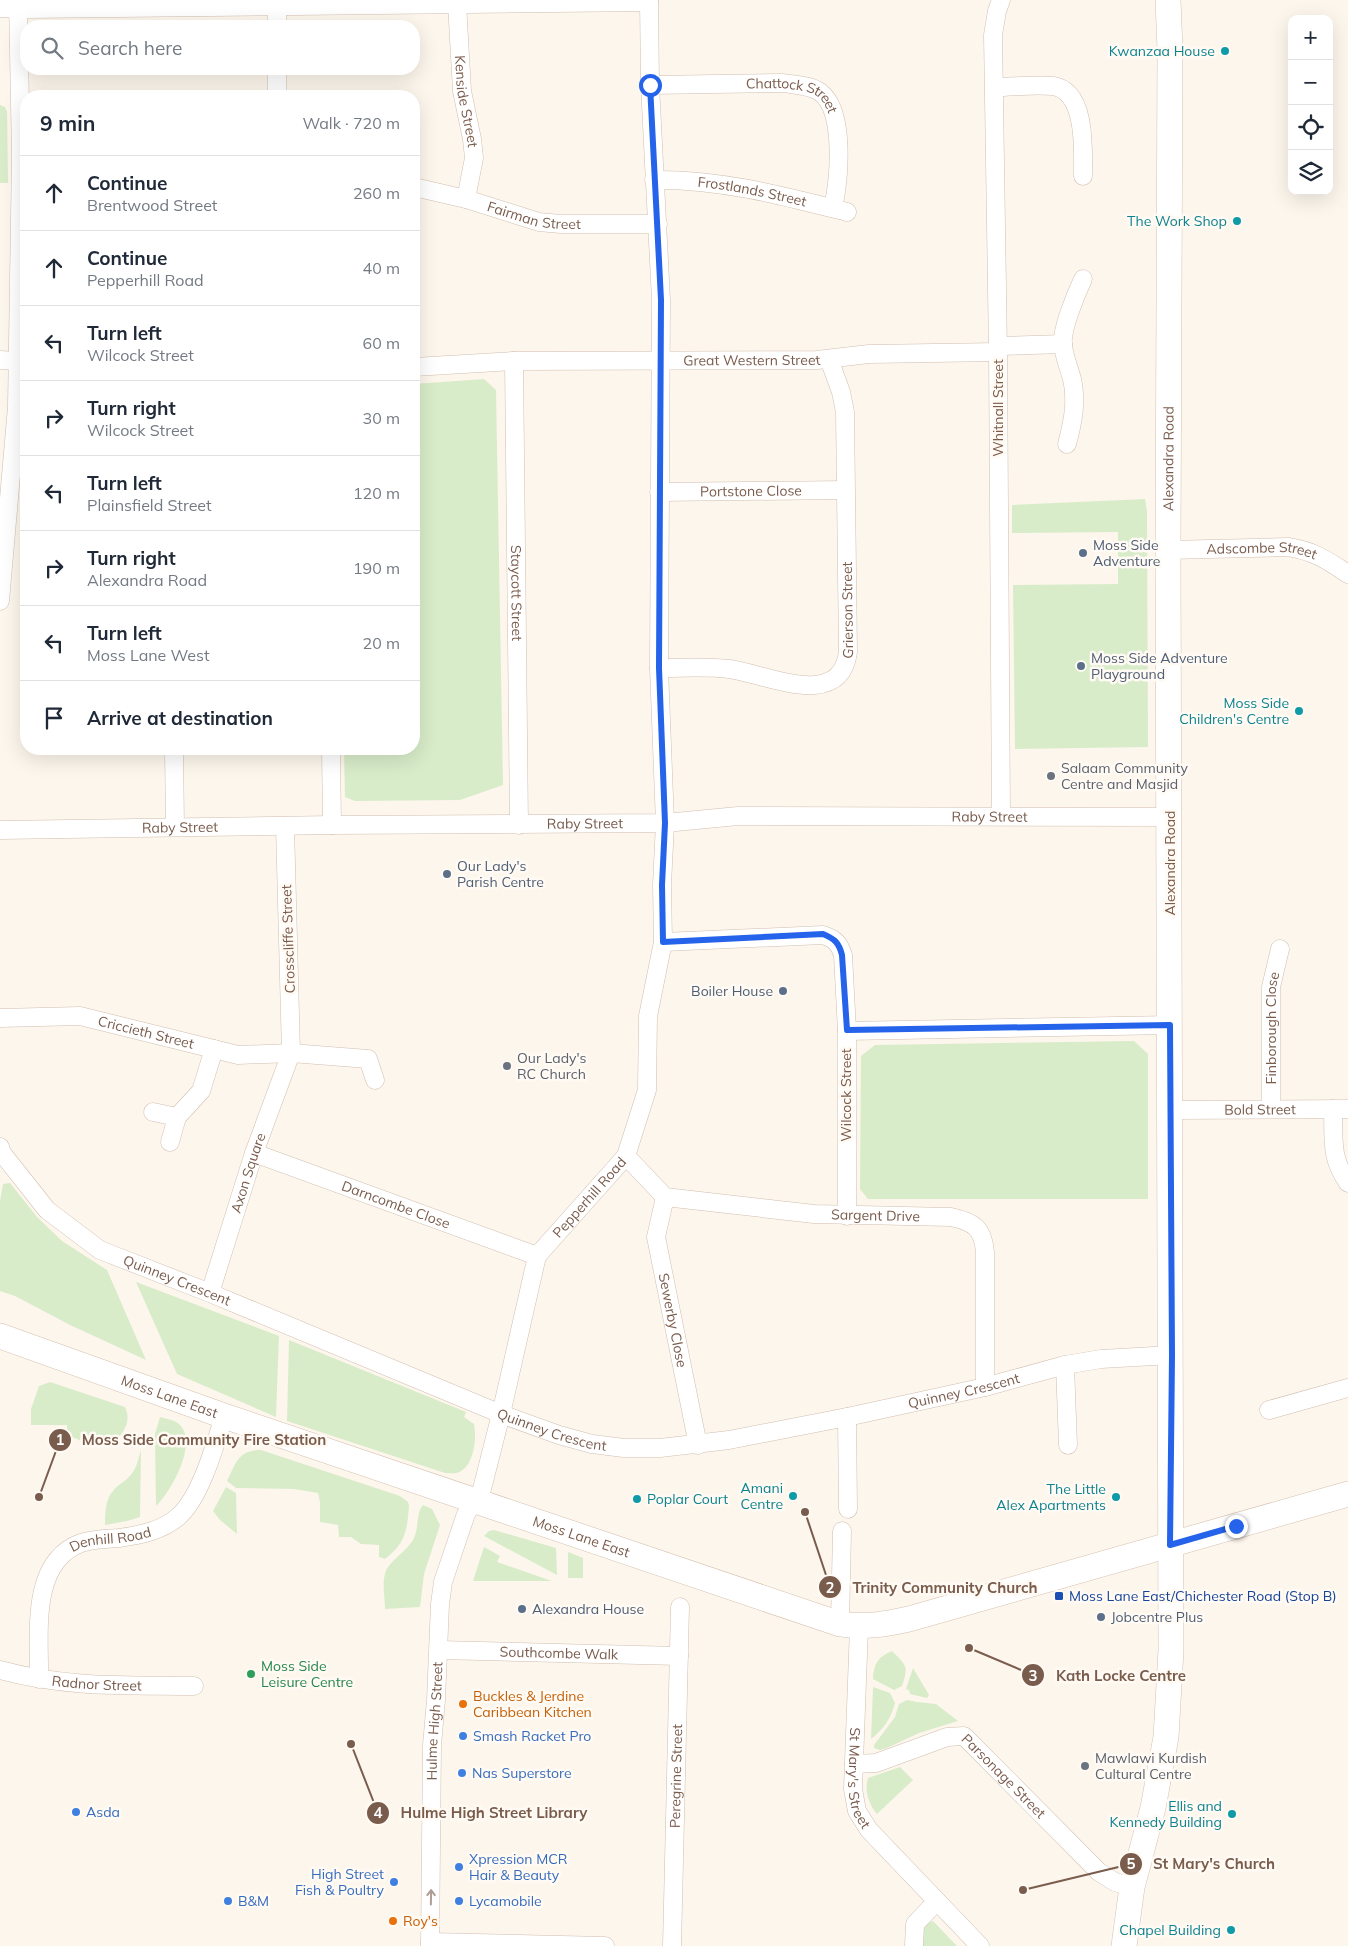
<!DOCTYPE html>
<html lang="en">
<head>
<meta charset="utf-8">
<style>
	:root { --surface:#fff; --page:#f6f6f7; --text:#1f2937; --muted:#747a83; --line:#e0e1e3 }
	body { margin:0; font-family:Mulish,sans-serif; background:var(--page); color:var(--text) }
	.controls { position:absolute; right:15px; top:15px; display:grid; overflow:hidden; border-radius:10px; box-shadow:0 5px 20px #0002 }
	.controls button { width:45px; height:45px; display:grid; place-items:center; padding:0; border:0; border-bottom:1px solid var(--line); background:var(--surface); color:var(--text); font:25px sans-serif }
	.stop { position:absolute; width:15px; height:15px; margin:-11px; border:4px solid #2563eb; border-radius:50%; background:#fff }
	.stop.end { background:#2563eb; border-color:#fff; box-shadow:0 1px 5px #0008 }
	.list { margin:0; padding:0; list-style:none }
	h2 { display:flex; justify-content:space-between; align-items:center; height:65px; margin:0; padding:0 20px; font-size:21px }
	h2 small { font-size:16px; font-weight:400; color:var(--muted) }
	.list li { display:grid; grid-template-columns:32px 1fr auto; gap:15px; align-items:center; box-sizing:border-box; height:75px; padding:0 20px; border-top:1px solid var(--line) }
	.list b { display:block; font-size:19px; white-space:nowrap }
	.list p { margin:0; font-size:16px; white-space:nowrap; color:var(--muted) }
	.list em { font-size:16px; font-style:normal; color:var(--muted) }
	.icon { flex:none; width:28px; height:28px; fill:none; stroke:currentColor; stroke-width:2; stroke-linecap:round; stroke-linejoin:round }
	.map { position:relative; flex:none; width:1348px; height:1946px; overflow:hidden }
	.search { position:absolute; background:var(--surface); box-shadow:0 5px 20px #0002; left:20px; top:20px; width:400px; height:55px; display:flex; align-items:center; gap:12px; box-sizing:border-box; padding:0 18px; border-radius:20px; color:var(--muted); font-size:19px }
	.panel { position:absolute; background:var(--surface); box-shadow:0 5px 20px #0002; left:20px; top:90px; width:400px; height:665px; border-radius:20px }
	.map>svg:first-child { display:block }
</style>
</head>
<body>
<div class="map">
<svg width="1348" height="1946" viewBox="0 0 1348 1946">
	<rect width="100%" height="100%" fill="#fdf6ec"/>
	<path fill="#d8ecc9" d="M0,105L5,107L7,112L8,183H0Z
		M484,379L496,390L503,785L460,800L355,801L345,797L344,749H414V384Z
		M1145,499L1147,511L1148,747L1015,749L1013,585L1118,584V532L1012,533V505Z
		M1134,1041L1148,1054V1199H868L860,1189L861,1056L875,1045Z
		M10,1183L37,1217L62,1241L107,1270L146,1360L70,1325L15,1296L0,1291V1201L3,1184Z
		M136,1282L279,1336L276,1417L177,1374Z
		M289,1340L466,1412L464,1417L474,1424C477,1438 474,1468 457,1473C454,1474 448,1473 445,1473L287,1421Z
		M50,1382L125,1407C129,1415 128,1423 124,1430C113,1451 84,1443 67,1435V1425H31V1409L39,1386Z
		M160,1417C167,1419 176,1420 181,1426C197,1445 171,1492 156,1506L155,1434Z
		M141,1450L140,1517L127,1521L105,1525C105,1513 105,1500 113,1491C117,1485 123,1483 128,1478C136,1471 138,1460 141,1450Z
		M261,1450L400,1496L408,1502L409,1506C407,1530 406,1543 385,1559L379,1557V1545L361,1544L351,1537H339L338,1525L320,1522V1502L318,1493L294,1489L236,1488L227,1481C236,1463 238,1450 261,1450Z
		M226,1487L236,1493L237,1534L220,1520L213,1511Z
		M423,1505L432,1509L440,1525L424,1574L420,1607L385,1609C385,1599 382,1584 385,1574C388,1561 408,1551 414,1538C419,1528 416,1512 423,1505Z
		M494,1530L556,1548L557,1575L484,1536L489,1531Z
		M484,1547L500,1556L497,1562L552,1581H473Z
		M568,1552L583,1558V1578H568Z
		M892,1651C906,1665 909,1666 902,1686L894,1690L873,1679C874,1663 878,1657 892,1651Z
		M913,1668L929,1695L927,1698L910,1694L909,1690L906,1689Z
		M873,1687L890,1693L895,1703C891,1718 884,1729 871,1739Z
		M907,1700L917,1702L936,1704L958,1721L919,1733L887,1748L880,1750L874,1748V1745L895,1717L899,1704Z
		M900,1767L913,1780L877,1814C869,1804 864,1791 868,1778Z
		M933,1921L957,1946H922L924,1925Z"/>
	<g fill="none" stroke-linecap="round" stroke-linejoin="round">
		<defs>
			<g id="street">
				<path id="s1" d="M457,3L462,91L472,139L474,158L466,199"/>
				<path d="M0,8L27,9L649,2"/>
				<path d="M277,26V0"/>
				<path id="s2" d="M650,85L783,83C794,85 810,85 820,92C846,111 839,181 833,208"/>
				<path d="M995,87C1013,87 1035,84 1053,86C1087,91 1083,151 1083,176"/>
				<path d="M277,96V69"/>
				<path id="s3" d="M654,180C720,179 784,196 847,212"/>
				<path id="s4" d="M414,187L466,199L539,222L561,224H658"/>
				<path d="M998,346L1063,344"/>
				<path d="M0,360L17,361"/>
				<path id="s5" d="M514,361L519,825"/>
				<path id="s6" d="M414,367L514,361L817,360L869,354L998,352"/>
				<path d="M1067,444C1073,422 1077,401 1072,379C1069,368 1064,356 1063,345C1061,330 1076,294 1083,279"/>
				<path id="s7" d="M659,492L845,490"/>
				<path id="s8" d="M1168,550L1288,547C1314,551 1327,560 1348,574"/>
				<path d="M0,601L17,407L21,155L18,0"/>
				<path id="s9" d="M659,668C682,668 706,666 729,669C764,673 840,712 848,652L845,412L841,392L829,359"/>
				<path d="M174,749L175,827"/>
				<path d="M331,749L332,825"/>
				<path d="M1001,816L998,352L993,35L997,11L1001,0"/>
				<path id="s10" d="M0,830L332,825L665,823L738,816L1170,817"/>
				<path d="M663,942L823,935C835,939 839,943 843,955L847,1031V1216"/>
				<path id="s11" d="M0,1018L80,1016L238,1055L291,1053L368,1059L375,1080"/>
				<path d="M847,1031L1171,1025"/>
				<path id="s12" d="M1271,1109V987L1280,949"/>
				<path d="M1333,1109C1334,1140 1330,1157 1348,1183"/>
				<path id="s13" d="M1171,1110L1348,1109"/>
				<path d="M153,1112L177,1117"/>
				<path d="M170,1142L177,1117L201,1091L214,1049"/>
				<path id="s14" d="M0,1147L2,1153L47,1210L100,1250L210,1293L501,1414L559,1435L592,1444L624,1448H660L729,1440L847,1417L985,1387L1065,1365L1101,1359L1172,1355"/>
				<path id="s15" d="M254,1153L537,1256"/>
				<path id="s16" d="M626,1156L665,1197L814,1214L951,1217C974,1222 983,1228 985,1252V1387"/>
				<path id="s17" d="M665,1197L656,1237L698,1445"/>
				<path id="s18" d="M210,1293L254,1153L291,1053L285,826"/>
				<path d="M1065,1365L1068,1445"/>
				<path d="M1269,1410L1348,1388"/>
				<path d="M847,1417L848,1509"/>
				<path d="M840,1624L842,1531"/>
				<path id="s19" d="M859,1627L853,1789L857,1811L869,1830L980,1946"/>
				<path id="s20" d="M439,1650L679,1656"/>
				<path id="s21" d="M0,1670C64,1688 129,1685 194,1686"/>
				<path id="s22" d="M39,1679C40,1636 29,1562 81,1543C93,1539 106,1539 119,1538C140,1535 162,1531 179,1516C201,1496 215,1445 224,1416"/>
				<path id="s23" d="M854,1764L876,1763L947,1737L964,1736L1099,1872L1115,1882L1132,1887"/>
				<path d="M430,1942L605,1946"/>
				<path id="s24" d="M430,1946L432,1745L436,1700L440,1604L443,1582L466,1514L482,1489L501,1414L537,1256L626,1156L647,1090L648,1016L663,942L662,885L665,823L659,668L661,300L650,85L649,0"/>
				<path id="s25" d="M672,1946L680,1607"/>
				<path d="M914,1946L915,1924L937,1901"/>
			</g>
			<g id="secondary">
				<path id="s26" d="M0,1336L224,1416L840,1624C865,1628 886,1624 909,1619L1348,1494"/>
				<path id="s27" d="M1124,1946L1132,1887L1153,1808L1166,1737L1171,1650L1168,550L1170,49L1168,0"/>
			</g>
		</defs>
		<use href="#street" stroke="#d1beb0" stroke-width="19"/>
		<use href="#secondary" stroke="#d6c0b0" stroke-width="26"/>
		<use href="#street" stroke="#fff" stroke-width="18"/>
		<use href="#secondary" stroke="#fff" stroke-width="25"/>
	</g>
	<defs><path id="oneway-shaft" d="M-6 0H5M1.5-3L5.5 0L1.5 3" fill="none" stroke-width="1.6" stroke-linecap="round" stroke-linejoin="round" transform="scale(1.25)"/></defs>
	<use stroke="#af9d94" href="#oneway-shaft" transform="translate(431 1897) rotate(-89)"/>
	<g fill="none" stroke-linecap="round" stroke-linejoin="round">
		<path stroke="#2563eb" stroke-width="6" d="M650,85L661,300L659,668L665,823L662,885L663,942L823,934C835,939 839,943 842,955L847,1030L1170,1025L1172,1355L1170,1545L1236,1526"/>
	</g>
	<g fill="#0f9aa8" stroke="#fffaf3" stroke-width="2">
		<circle cx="1225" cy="51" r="5"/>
		<circle cx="1237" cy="221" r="5"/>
		<circle cx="1299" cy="711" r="5"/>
		<circle cx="793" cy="1496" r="5"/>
		<circle cx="1116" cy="1497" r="5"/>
		<circle cx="637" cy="1499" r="5"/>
		<circle cx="1232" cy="1814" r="5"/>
		<circle cx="1231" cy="1930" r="5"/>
	</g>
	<g fill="#5c6f8a" stroke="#fffaf3" stroke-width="2">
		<circle cx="1083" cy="553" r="5"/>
		<circle cx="1081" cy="666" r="5"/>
		<circle cx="447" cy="874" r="5"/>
		<circle cx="783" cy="991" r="5"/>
		<circle cx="522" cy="1609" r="5"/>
		<circle cx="1101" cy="1617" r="5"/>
	</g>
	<g fill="#6b7280" stroke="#fffaf3" stroke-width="2">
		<circle cx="1051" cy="776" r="5"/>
		<circle cx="507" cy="1066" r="5"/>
		<circle cx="1085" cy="1766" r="5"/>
	</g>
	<rect fill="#1a4fb4" stroke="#fffaf3" stroke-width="2" x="1054" y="1591" width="10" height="10" rx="2.5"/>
	<circle fill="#2e9e5b" stroke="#fffaf3" stroke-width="2" cx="251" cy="1674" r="5"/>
	<g fill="#e8710a" stroke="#fffaf3" stroke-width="2">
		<circle cx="463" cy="1704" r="5"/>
		<circle cx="393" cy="1921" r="5"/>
	</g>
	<g fill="#3f7fe0" stroke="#fffaf3" stroke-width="2">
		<circle cx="463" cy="1736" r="5"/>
		<circle cx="462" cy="1773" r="5"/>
		<circle cx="76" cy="1812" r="5"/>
		<circle cx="459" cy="1867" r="5"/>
		<circle cx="394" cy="1882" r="5"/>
		<circle cx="228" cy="1901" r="5"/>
		<circle cx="459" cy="1901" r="5"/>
	</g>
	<g text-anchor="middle" stroke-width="5" stroke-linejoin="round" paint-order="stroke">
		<g font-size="14" fill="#0d838f" stroke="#fffaf3" text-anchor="end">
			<text x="1215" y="56">Kwanzaa House</text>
			<text x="1227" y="226">The Work Shop</text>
			<text x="1289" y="708">Moss Side<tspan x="1289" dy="16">Children's Centre</tspan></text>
			<text x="783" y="1493">Amani<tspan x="783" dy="16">Centre</tspan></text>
			<text x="1106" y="1494">The Little<tspan x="1106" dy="16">Alex Apartments</tspan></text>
			<text x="647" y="1504" text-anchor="start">Poplar Court</text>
			<text x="1222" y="1811">Ellis and<tspan x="1222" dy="16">Kennedy Building</tspan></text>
			<text x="1221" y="1935">Chapel Building</text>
		</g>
		<g font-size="14" fill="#7a5c4d" stroke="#fffaf3">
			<text dy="5" stroke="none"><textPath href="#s1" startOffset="99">Kenside Street</textPath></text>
			<text dy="5" stroke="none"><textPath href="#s2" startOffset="146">Chattock Street</textPath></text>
			<text dy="5" stroke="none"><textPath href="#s3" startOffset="99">Frostlands Street</textPath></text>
			<text dy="5" stroke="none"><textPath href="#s4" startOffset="124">Fairman Street</textPath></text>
			<text dy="5" stroke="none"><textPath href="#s6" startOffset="338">Great Western Street</textPath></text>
			<text transform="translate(998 408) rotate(-90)" y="5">Whitnall Street</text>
			<text dy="5" stroke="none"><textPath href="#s27" startOffset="1492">Alexandra Road</textPath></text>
			<text dy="5" stroke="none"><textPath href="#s7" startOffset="92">Portstone Close</textPath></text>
			<text dy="5" stroke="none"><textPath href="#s8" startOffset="94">Adscombe Street</textPath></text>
			<text dy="5" stroke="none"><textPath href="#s5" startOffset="232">Staycott Street</textPath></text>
			<text dy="5" stroke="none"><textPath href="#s9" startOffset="251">Grierson Street</textPath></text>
			<text dy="5" stroke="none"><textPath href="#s10" startOffset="990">Raby Street</textPath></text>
			<text dy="5" stroke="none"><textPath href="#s10" startOffset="585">Raby Street</textPath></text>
			<text dy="5" stroke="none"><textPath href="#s10" startOffset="180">Raby Street</textPath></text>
			<text transform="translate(1170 863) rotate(-90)" y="5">Alexandra Road</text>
			<text transform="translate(288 939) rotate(-92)" y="5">Crosscliffe Street</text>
			<text dy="5" stroke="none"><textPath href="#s12" startOffset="81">Finborough Close</textPath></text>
			<text dy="5" stroke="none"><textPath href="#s11" startOffset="148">Criccieth Street</textPath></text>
			<text transform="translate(846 1095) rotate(-90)" y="5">Wilcock Street</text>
			<text dy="5" stroke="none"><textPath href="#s13" startOffset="89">Bold Street</textPath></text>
			<text dy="5" stroke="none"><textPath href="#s18" startOffset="126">Axon Square</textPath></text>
			<text dy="5" stroke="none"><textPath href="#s24" startOffset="784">Pepperhill Road</textPath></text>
			<text dy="5" stroke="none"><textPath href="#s15" startOffset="151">Darncombe Close</textPath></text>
			<text dy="5" stroke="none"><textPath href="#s16" startOffset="268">Sargent Drive</textPath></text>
			<text dy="5" stroke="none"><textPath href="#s14" startOffset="228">Quinney Crescent</textPath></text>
			<text dy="5" stroke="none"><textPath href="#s17" startOffset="126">Sewerby Close</textPath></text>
			<text dy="5" stroke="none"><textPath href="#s14" startOffset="1052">Quinney Crescent</textPath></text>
			<text dy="5" stroke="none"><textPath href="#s26" startOffset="180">Moss Lane East</textPath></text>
			<text dy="5" stroke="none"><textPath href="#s14" startOffset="632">Quinney Crescent</textPath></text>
			<text dy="5" stroke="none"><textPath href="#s26" startOffset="615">Moss Lane East</textPath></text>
			<text dy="5" stroke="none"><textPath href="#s22" startOffset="182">Denhill Road</textPath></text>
			<text dy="5" stroke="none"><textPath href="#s20" startOffset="120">Southcombe Walk</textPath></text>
			<text dy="5" stroke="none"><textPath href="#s21" startOffset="98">Radnor Street</textPath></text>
			<text dy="5" stroke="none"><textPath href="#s24" startOffset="225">Hulme High Street</textPath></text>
			<text dy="5" stroke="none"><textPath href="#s25" startOffset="170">Peregrine Street</textPath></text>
			<text dy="5" stroke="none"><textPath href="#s19" startOffset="152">St Mary's Street</textPath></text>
			<text dy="5" stroke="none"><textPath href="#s23" startOffset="171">Parsonage Street</textPath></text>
		</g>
		<g font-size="14" fill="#4e5e75" stroke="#fffaf3" text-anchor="start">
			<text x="1093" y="550">Moss Side<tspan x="1093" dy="16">Adventure</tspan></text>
			<text x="1091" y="663">Moss Side Adventure<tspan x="1091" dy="16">Playground</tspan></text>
			<text x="457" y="871">Our Lady's<tspan x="457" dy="16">Parish Centre</tspan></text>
			<text x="773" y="996" text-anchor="end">Boiler House</text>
			<text x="532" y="1614">Alexandra House</text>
			<text x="1111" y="1622">Jobcentre Plus</text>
		</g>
		<g font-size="14" fill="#5b616d" stroke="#fffaf3" text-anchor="start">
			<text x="1061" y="773">Salaam Community<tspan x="1061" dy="16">Centre and Masjid</tspan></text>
			<text x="517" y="1063">Our Lady's<tspan x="517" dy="16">RC Church</tspan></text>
			<text x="1095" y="1763">Mawlawi Kurdish<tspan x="1095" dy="16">Cultural Centre</tspan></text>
		</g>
		<g font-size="14" fill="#164399" stroke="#fffaf3" text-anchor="start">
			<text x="1069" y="1601">Moss Lane East/Chichester Road (Stop B)</text>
		</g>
		<g font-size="14" fill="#27864d" stroke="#fffaf3" text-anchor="start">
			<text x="261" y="1671">Moss Side<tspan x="261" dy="16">Leisure Centre</tspan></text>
		</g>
		<g font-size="14" fill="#c56008" stroke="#fffaf3" text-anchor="start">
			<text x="473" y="1701">Buckles &amp; Jerdine<tspan x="473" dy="16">Caribbean Kitchen</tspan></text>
			<text x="403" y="1926">Roy's</text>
		</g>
		<g font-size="14" fill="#366cbe" stroke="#fffaf3" text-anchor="start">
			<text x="473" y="1741">Smash Racket Pro</text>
			<text x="472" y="1778">Nas Superstore</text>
			<text x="86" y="1817">Asda</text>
			<text x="469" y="1864">Xpression MCR<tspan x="469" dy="16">Hair &amp; Beauty</tspan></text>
			<text x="384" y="1879" text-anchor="end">High Street<tspan x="384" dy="16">Fish &amp; Poultry</tspan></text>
			<text x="238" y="1906">B&amp;M</text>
			<text x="469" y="1906">Lycamobile</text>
		</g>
	</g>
	<path fill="none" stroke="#7a5c4d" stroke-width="2" d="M39 1497L60 1440M805 1512L830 1587M969 1648L1033 1675M351 1744L378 1813M1023 1890L1131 1864"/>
	<g fill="#7a5c4d" stroke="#fffaf3" stroke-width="2">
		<circle cx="39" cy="1497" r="5"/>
		<circle cx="805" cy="1512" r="5"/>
		<circle cx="969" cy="1648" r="5"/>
		<circle cx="351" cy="1744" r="5"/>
		<circle cx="1023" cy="1890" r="5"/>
		<circle cx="60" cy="1440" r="12"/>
		<circle cx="830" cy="1587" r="12"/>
		<circle cx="1033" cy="1675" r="12"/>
		<circle cx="378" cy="1813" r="12"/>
		<circle cx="1131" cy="1864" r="12"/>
	</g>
	<g font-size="15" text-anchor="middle" font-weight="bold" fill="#fff">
		<text x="60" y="1445">1</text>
		<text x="830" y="1593">2</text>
		<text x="1033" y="1681">3</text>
		<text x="378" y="1818">4</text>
		<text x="1131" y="1869">5</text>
	</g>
	<g font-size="15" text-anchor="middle" font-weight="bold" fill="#7a5c4d" stroke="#fffaf3" stroke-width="5" stroke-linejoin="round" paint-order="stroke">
		<text x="204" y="1445">Moss Side Community Fire Station</text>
		<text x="945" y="1593">Trinity Community Church</text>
		<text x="1121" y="1681">Kath Locke Centre</text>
		<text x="494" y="1818">Hulme High Street Library</text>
		<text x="1214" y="1869">St Mary's Church</text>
	</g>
</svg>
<div class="controls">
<button>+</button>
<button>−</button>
<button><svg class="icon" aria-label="locate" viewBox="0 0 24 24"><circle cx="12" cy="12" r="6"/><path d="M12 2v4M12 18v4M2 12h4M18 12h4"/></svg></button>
<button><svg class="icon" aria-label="layers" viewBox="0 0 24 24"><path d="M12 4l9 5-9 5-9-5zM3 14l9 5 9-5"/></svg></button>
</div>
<div class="stop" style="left:650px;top:85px"></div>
<div class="stop end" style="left:1236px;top:1526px"></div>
<div class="search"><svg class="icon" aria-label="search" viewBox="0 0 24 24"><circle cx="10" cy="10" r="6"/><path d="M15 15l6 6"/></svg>Search here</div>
<section class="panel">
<h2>9 min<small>Walk · 720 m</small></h2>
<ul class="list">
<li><svg class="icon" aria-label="ahead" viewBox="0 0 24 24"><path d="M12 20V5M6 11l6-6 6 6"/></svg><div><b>Continue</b><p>Brentwood Street</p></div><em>260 m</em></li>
<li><svg class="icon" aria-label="ahead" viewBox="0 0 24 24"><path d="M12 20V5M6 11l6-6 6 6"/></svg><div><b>Continue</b><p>Pepperhill Road</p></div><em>40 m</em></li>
<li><svg class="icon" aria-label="left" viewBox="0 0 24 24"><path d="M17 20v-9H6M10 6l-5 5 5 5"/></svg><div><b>Turn left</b><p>Wilcock Street</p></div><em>60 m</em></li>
<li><svg class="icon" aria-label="right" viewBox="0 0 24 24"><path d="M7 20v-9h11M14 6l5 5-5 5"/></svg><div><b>Turn right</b><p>Wilcock Street</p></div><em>30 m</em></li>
<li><svg class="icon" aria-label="left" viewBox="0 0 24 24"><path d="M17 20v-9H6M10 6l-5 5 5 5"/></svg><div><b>Turn left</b><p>Plainsfield Street</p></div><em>120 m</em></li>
<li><svg class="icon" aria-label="right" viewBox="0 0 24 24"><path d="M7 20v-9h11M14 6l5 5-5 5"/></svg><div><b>Turn right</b><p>Alexandra Road</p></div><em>190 m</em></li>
<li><svg class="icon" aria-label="left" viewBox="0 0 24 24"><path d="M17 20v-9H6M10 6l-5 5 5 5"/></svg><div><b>Turn left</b><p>Moss Lane West</p></div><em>20 m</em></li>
<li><svg class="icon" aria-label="arrive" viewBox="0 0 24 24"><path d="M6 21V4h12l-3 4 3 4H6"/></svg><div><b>Arrive at destination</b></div></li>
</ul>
</section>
</div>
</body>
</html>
